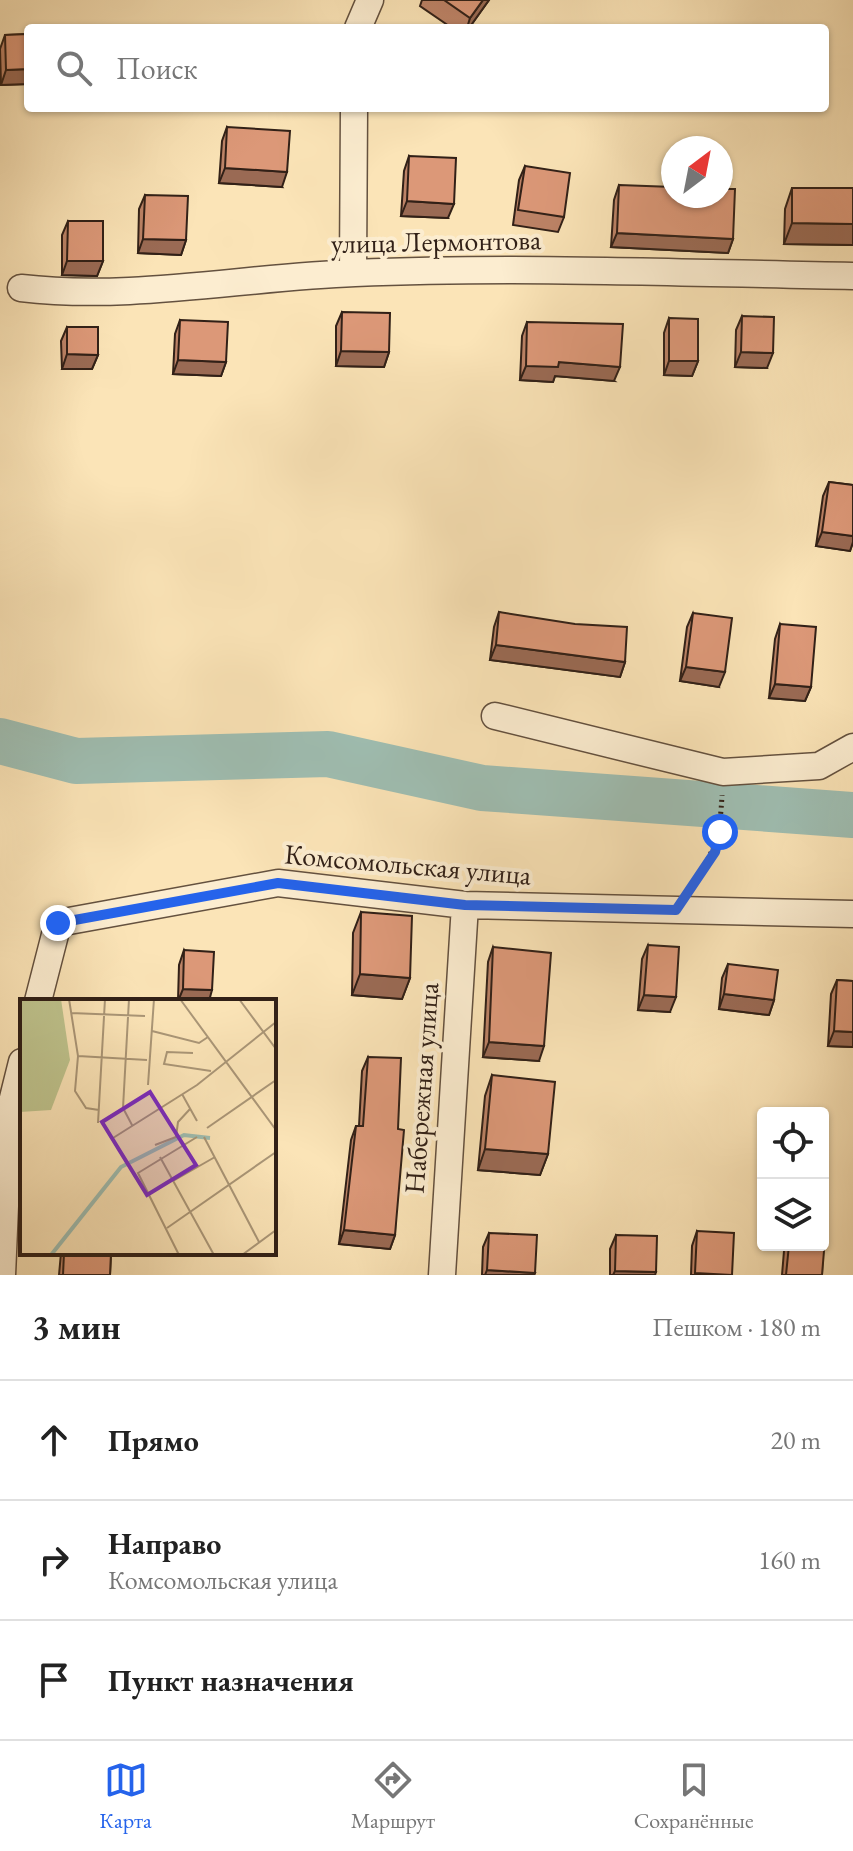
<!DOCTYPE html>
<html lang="ru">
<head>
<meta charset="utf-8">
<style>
	:root { --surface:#fff; --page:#f6f6f6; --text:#222; --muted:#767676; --line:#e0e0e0; --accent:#2563eb }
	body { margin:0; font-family:"EB Garamond",serif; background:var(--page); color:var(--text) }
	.controls { position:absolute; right:24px; bottom:24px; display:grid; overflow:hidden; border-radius:8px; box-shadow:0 2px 6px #0004 }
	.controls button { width:72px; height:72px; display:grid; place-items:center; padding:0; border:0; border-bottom:2px solid var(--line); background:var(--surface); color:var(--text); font:40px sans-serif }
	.compass { position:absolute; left:661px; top:136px; width:72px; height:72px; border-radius:50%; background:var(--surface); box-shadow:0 2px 6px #0004; rotate:32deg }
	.stop { position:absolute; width:24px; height:24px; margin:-18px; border:6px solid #2563eb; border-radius:50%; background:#fff }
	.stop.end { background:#2563eb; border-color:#fff; box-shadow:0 2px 8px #0008 }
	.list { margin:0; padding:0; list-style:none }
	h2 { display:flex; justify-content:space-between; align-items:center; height:104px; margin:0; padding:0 32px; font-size:34px }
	h2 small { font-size:26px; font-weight:400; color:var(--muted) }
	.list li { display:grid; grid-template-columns:52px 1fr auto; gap:24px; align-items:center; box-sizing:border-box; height:120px; padding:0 32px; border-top:2px solid var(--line) }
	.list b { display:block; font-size:30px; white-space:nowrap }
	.list p { margin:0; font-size:26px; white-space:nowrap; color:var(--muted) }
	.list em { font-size:26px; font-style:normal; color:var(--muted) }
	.icon { flex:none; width:44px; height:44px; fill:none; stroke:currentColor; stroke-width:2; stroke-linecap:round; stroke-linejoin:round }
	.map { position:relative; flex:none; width:853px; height:1275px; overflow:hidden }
	.search { position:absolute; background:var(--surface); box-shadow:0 2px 6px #0004; left:24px; right:24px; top:24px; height:88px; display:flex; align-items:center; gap:20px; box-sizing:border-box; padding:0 28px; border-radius:8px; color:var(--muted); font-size:30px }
	.sheet { height:464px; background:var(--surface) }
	nav { display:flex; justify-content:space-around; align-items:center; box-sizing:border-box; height:112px; border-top:2px solid var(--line); background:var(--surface); font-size:22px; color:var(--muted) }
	nav a { display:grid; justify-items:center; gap:4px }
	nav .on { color:var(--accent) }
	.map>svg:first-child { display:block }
</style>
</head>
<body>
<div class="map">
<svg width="853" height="1275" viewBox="0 0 853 1275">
	<rect width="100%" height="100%" fill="#fbe4b7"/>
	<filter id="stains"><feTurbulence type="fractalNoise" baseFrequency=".0025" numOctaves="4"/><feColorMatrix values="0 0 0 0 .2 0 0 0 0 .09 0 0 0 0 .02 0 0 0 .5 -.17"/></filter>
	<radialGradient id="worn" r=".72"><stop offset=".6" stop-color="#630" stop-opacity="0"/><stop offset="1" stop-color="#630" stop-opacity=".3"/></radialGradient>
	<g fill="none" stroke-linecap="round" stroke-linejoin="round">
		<path stroke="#9fbeb2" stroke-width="46" d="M0,741L76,761L328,754L482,788L853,815"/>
		<defs>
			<path id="minor" d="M358,28L370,0
				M353,273L354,108
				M21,288C132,301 244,277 355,273C520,266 687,273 853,276
				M495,716L723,772L819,766L853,747
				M38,1001L58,923L278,883L465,905L853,914
				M2,1275L9,1114L22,1062
				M442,1275L465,905"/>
		</defs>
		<use href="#minor" stroke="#64513f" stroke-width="29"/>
		<path stroke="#312017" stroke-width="5" stroke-dasharray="2 4" stroke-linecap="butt" d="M692,885C715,851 720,836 722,795"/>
		<use href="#minor" stroke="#fcedd0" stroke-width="26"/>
	</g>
	<path fill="#bd8367" stroke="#312017" stroke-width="2" d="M422,0H489L469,28H452L420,6Z
		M28,34V84L1,85L0,49L5,35Z
		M227,127L282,187L219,183L222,141Z
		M409,156L448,218L401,216L404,171Z
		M525,166L564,217L558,232L513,225L519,180Z
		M619,185L733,239L728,253L611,247L614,200Z
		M792,188H853V245L784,244L785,209Z
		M145,195L186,240L181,255L138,253L139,209Z
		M68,221L103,261L97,276L62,275V235Z
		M342,312L389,352L384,367L336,366V326Z
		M742,316L767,368L735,367L736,330Z
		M669,318L698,361L692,376L664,375V333Z
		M180,320L226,362L221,376L173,374L175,334Z
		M527,322L614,381L555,376L553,382L520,380L522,336Z
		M67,327L98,355L92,369H62L61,341Z
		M829,482L853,485V542L850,551L816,546L823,496Z
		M499,612L625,662L620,677L490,660L494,627Z
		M693,613L719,687L680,681L687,627Z
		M780,624L811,687L805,701L769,698L775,639Z
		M361,912L410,978L402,999L352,995L353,933Z
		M648,945L670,1012L638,1010L642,959Z
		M493,947L539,1061L483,1057L488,962Z
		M184,950L209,1001H178L179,965Z
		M728,964L774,1000L769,1015L719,1009L722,978Z
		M837,980L853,981V1047L828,1046L831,994Z
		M368,1057L398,1129L395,1235L390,1249L339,1244L351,1140L356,1126H359L362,1071Z
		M492,1075L548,1154L540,1175L478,1170L485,1096Z
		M697,1231L732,1275H691L692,1246Z
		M489,1233L535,1273L534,1275H482L483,1247Z
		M616,1235L655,1275H610V1249Z
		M786,1245H823L822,1275H782L784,1251Z
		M61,1253H111L110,1275H59Z"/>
	<path fill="#9a6a54" stroke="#312017" stroke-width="2" d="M483,0H489L469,28H467L470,18Z
		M28,69V84L1,85L6,70Z
		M225,168L287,172L282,187L219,183Z
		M407,201L454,204L448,218L401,216Z
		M792,223L853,224V245L784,244Z
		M617,233L733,239L728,253L611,247Z
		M143,239L186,240L181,255L138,253Z
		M67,261H103L97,276L62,275Z
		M341,351L389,352L384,367L336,366Z
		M741,352L773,353L767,368L735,367Z
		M67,354L98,355L92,369H62Z
		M178,360L226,362L221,376L173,374Z
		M669,361H698L692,376L664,375Z
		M559,362L620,367L614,381L555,376L553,382L520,380L526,366Z
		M822,532L853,536V542L850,551L816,546Z
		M496,645L625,662L620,677L490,660Z
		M686,667L725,672L719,687L680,681Z
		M775,684L811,687L805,701L769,698Z
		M360,974L410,978L402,999L352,995Z
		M183,989L212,990L209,1001H178Z
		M724,994L774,1000L769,1015L719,1009Z
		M644,995L676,997L670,1012L638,1010Z
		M834,1031L853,1032V1047L828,1046Z
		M489,1042L544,1046L539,1061L483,1057Z
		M485,1149L548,1154L540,1175L478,1170Z
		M344,1230L395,1235L390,1249L339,1244Z
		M487,1270L535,1273L534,1275H485Z
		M615,1271L656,1272L655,1275H613Z"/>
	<path fill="#dc9878" stroke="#312017" stroke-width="2" d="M444,0H483L470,18Z
		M28,34V69L6,70L5,35Z
		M227,127L290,131L287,172L225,168Z
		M409,156L456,158L454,204L407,201Z
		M525,166L570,173L564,217L518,210Z
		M619,185L673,187V196H721V189H735L733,239L617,233Z
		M792,188H853V224L792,223Z
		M145,195L188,196L186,240L143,239Z
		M68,221H103V261H67Z
		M342,312L390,313L389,352L341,351Z
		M742,316L774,317L773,353L741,352Z
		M669,318L698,319V361H669Z
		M180,320L228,322L226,362L178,360Z
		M527,322L623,324L620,367L559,362L558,367L526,366Z
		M67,327H98V355L67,354Z
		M829,482L853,485V536L822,532Z
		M499,612L575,624L627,627L625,662L496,645Z
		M693,613L732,618L725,672L686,667Z
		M780,624L816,627L811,687L775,684Z
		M361,912L412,916L410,978L360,974Z
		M648,945L679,947L676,997L644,995Z
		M493,947L551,953L544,1046L489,1042Z
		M184,950L214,952L212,990L183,989Z
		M728,964L778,970L774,1000L724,994Z
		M837,980L853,981V1032L834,1031Z
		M368,1057L401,1058L398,1129L404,1130L395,1235L344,1230L356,1126H363Z
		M492,1075L555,1082L548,1154L485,1149Z
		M697,1231L734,1233L732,1275L695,1273Z
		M489,1233L537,1235L535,1273L487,1270Z
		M616,1235L657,1236L656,1272L615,1271Z
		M823,1239H825L822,1275H786L789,1245H823Z
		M64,1253H111L110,1275H63Z"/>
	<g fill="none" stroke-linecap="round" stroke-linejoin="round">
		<path stroke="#2563eb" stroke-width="10" d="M58,923L278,883L465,905L676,910L715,852L720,832"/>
	</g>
	<g text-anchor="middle" stroke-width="8" stroke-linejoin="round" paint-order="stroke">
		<g font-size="28" fill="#312017" stroke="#fcedd0">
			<text transform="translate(436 241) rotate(-1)" y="10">улица Лермонтова</text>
			<text transform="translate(408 864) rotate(5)" y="10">Комсомольская улица</text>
			<text transform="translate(421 1088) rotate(-86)" y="10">Набережная улица</text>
		</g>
	</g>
	<g transform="translate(20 999)">
		<rect width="256" height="256" fill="#fbe4b7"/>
		<path d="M0,0H41L50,61L31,111L0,113Z" fill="#bfc48e"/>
		<path fill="none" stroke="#9fbeb2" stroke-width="4" d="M31,256L101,168L164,136L190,139"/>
		<path fill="none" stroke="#aa9677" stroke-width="2" d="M49,0L58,57L55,92L66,109L79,111M109,0L103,109L112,126M160,0L256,131M219,0L256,50M51,14L125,17M132,32L179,44L188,38M173,54L147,53L144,65L191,72M58,57L127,61M128,86L134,0M162,95L177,122M78,124L85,0M187,129L256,81M184,138L239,243M93,139L177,86L256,23M135,146L156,138L158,123L170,110M140,158L194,256M153,182L195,158M147,229L256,153M159,256L118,174L177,138M222,256L256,231"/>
		<path fill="#7b2cbf" fill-opacity="0.15" stroke="#7b2cbf" stroke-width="4" d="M130,93L176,166L127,196L82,123Z"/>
		<rect width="256" height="256" fill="none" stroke="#312017" stroke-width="4"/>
	</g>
	<rect width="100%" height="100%" filter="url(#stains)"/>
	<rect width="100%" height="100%" fill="url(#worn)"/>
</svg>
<div class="controls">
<button><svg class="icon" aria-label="locate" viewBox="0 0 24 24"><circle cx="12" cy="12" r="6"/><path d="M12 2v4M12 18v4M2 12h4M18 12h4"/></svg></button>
<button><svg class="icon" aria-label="layers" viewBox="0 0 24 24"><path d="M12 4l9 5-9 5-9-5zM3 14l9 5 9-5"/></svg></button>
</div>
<svg class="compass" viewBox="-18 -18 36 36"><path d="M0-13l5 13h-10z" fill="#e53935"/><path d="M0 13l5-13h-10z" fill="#767676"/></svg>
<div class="stop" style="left:720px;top:832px"></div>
<div class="stop end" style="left:58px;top:923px"></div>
<div class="search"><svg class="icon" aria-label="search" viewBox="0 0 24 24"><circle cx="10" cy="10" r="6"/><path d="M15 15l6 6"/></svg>Поиск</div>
</div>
<section class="sheet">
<h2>3 мин<small>Пешком · 180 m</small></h2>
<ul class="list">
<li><svg class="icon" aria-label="ahead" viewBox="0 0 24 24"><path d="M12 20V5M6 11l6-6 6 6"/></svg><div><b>Прямо</b></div><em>20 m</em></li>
<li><svg class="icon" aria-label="right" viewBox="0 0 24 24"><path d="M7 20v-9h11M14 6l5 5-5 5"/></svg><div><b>Направо</b><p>Комсомольская улица</p></div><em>160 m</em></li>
<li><svg class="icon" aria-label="arrive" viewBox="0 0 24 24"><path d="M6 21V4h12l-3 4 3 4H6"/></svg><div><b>Пункт назначения</b></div></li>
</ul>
</section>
<nav>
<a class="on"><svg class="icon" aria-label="map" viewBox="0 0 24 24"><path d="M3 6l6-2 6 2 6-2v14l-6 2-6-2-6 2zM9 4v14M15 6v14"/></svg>Карта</a>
<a><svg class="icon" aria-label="directions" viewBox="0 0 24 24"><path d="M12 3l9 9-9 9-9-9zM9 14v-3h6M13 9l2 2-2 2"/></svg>Маршрут</a>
<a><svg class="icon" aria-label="saved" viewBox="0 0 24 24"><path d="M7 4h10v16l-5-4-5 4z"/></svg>Сохранённые</a>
</nav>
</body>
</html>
